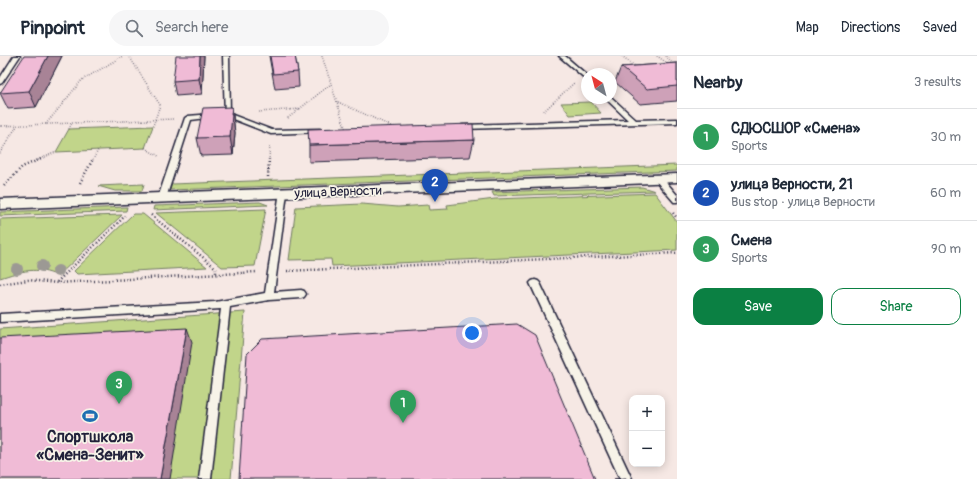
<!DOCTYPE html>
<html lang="en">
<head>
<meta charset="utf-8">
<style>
	:root { --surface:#fff; --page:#f6f6f7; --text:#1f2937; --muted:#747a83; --line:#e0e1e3; --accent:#0b8043 }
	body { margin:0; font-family:Pangolin,sans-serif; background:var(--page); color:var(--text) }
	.controls { position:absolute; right:12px; bottom:12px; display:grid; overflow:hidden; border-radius:8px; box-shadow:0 2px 10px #0003 }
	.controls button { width:36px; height:36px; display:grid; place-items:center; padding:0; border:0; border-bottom:1px solid var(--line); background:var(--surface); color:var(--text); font:20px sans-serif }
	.compass { position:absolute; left:581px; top:12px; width:36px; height:36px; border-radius:50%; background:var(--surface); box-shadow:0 2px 10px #0003; rotate:324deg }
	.you { position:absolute; left:472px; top:277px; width:14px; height:14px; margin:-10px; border:3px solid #fff; border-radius:50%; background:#1a73e8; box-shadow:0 0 0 6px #1a73e833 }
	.badge { display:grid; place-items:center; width:26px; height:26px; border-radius:50%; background:var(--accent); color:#fff; font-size:13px; font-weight:700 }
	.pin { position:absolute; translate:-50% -33px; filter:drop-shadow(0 1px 2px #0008) }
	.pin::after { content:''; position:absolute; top:21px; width:14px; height:12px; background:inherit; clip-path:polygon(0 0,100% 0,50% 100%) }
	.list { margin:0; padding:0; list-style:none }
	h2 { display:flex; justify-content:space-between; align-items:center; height:52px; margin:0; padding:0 16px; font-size:17px }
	h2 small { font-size:13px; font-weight:400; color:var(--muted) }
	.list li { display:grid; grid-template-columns:26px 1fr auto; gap:12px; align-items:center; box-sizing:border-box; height:56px; padding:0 16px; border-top:1px solid var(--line) }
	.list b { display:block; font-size:15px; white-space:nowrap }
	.list p { margin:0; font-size:13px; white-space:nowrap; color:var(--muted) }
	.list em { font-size:13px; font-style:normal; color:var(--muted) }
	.actions { display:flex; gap:8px; padding:12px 16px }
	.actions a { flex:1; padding:9px 0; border:1px solid var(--accent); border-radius:12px; text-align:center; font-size:14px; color:var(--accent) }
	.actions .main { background:var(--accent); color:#fff }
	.icon { flex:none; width:22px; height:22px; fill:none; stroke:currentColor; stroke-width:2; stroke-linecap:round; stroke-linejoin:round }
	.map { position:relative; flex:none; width:677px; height:423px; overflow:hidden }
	header { display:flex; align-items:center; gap:24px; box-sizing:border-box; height:56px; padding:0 20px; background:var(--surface); border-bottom:1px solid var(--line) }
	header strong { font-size:19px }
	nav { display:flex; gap:22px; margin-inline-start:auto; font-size:14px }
	.search { width:280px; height:36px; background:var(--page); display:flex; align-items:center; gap:10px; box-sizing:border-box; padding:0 14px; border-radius:22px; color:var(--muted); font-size:15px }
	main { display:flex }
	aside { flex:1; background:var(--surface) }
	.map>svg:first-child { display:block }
</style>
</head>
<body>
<header>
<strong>Pinpoint</strong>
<div class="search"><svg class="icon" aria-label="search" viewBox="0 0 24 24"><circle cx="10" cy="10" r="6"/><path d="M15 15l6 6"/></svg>Search here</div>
<nav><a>Map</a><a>Directions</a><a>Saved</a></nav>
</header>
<main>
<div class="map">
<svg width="677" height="423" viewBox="0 0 677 423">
	<rect width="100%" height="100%" fill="#f6e8e4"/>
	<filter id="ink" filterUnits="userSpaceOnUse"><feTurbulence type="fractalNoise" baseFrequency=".025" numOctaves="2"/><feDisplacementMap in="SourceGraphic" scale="8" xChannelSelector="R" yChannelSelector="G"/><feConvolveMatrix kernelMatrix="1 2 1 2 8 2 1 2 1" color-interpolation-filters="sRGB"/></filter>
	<g filter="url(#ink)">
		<path fill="#c1d58a" stroke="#727c62" d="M591,46L601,57L570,59L561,47Z
			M153,70L145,92L56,96L69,73Z
			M677,109V115L170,134L172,128Z
			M144,128L142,135H115L98,130Z
			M642,131L655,135L494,140L492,136Z
			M655,137L677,166V194L332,210L331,203L289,204L296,151L362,148L398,151L428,149L429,154L448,153L447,149L495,143Z
			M260,146L268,149L153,154L154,150Z
			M127,151L126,155L0,160V156Z
			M266,153L255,210L222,211L156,157Z
			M133,158H143L207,211L77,218L74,215Z
			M122,159L58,220C36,210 22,215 0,222V163Z
			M245,256L231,423H0V273Z"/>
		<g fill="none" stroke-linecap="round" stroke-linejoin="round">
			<defs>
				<path id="service" d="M14,0H20L2,27L0,28V22Z
					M223,0H229L230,58L272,74L320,73L323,75L322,76L271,78L225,60Z
					M559,0H565L587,19V24Z
					M611,41L636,64L677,63V67L462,73L459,71L462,69L628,64L605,42Z
					M212,58L215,60L214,61L191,64L166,142L165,144H159L158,142L185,62L188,60Z
					M656,121H662L677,139V146H674L656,125Z
					M280,135H286L287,137L274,236L301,234L304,235L306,238L304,241L301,242L269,244L230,251L211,423H199L221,253L0,266V258L215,246L265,237Z
					M535,224L538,225L540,227L632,423H620L530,227L532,225Z"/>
				<path id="minor" d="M677,118V126L0,153V143Z"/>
			</defs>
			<use href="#service" stroke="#22223b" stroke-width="3"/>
			<use href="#minor" stroke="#22223b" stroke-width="3"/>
			<path stroke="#22223b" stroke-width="1.5" stroke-dasharray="0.5 2" stroke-linecap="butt" d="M129,0L160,49L153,70
				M322,0L346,74
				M622,0L637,12
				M657,0L671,10
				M666,0L677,13
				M338,46L393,71
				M544,55L574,27
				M259,56L300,53
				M288,62L331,28
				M46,68L82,24L123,0
				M0,70L173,63
				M69,73L72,67
				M145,92L160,101
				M0,97L17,70
				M38,104L56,96
				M93,104L98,94
				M269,104L270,89"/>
			<path stroke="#22223b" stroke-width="2.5" stroke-dasharray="1 2.5" stroke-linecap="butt" d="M268,121L269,103
				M80,127L93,103
				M4,130L22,111L41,103
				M673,157L677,162
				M151,159L216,212V217
				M287,215L677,197
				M57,226L125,160
				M0,228L28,224L57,227L258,216"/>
			<use href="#service" fill="#f7f3e8" fill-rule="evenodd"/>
			<use href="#minor" fill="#f7f3e8" fill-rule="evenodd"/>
		</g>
		<g fill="#9c9994">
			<circle cx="42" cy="210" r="6"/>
			<circle cx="17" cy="213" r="6"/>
			<circle cx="58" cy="215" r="6"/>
		</g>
		<path fill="#cea1b8" stroke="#22223b" d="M62,0L36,51L8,53L0,37Z
			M204,0L202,38L176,40L173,25Z
			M269,0H295L298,16L299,31L275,33Z
			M677,7V45L640,48L615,26L621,11Z
			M232,51L235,77L233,99L201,100L197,82Z
			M474,84L470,101L309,106V89Z"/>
		<path fill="#a88396" stroke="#22223b" d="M48,0H62L36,51L29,35Z
			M200,0H204L202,38L199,23Z
			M232,51L235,77L233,99L230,81L231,59Z
			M187,272L192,286L170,423H160Z"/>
		<path fill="#f0bbd6" stroke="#22223b" d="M24,0H48L29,35L0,37Z
			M176,0H200L199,23L173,25Z
			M270,0H295L298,16L273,18Z
			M677,7V30L647,33L621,11Z
			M232,51L231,59H232L230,81L197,82L203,52Z
			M473,68L474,84L309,89L308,73Z
			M517,268L535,279L595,423H239L247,298L262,283Z
			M187,272L160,423H0V282Z
			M626,422V423H614Z"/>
	</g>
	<defs>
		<symbol id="stadium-bare" viewBox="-9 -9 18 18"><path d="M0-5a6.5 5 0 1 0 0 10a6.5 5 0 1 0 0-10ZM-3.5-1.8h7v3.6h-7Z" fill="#1f6fb2" stroke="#f7f3e8" stroke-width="2.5" paint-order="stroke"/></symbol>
	</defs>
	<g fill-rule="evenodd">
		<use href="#stadium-bare" x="79" y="349" width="22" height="22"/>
	</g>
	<g text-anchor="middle" stroke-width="3.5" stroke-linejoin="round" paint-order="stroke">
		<g font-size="13" fill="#22223b" stroke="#f7f3e8">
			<text transform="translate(338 135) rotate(-2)" y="5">улица Верности</text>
		</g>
		<g font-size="16" font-weight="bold" fill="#22223b" stroke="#f7f3e8">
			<text x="90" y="386">Спортшкола<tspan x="90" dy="18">«Смена-Зенит»</tspan></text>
		</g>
	</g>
</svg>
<div class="controls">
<button>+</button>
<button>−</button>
</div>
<svg class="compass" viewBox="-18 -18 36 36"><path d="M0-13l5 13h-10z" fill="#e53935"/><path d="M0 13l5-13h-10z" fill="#747a83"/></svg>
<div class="you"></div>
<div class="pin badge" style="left:403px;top:367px;background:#2e9e5b">1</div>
<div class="pin badge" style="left:435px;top:146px;background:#1a4fb4">2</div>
<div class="pin badge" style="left:119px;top:348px;background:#2e9e5b">3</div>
</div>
<aside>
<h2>Nearby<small>3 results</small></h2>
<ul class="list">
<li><span class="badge" style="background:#2e9e5b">1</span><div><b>СДЮСШОР «Смена»</b><p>Sports</p></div><em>30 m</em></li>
<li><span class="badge" style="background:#1a4fb4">2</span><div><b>улица Верности, 21</b><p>Bus stop · улица Верности</p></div><em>60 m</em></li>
<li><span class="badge" style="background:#2e9e5b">3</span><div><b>Смена</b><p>Sports</p></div><em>90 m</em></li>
</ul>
<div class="actions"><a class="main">Save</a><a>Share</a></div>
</aside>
</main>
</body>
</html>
